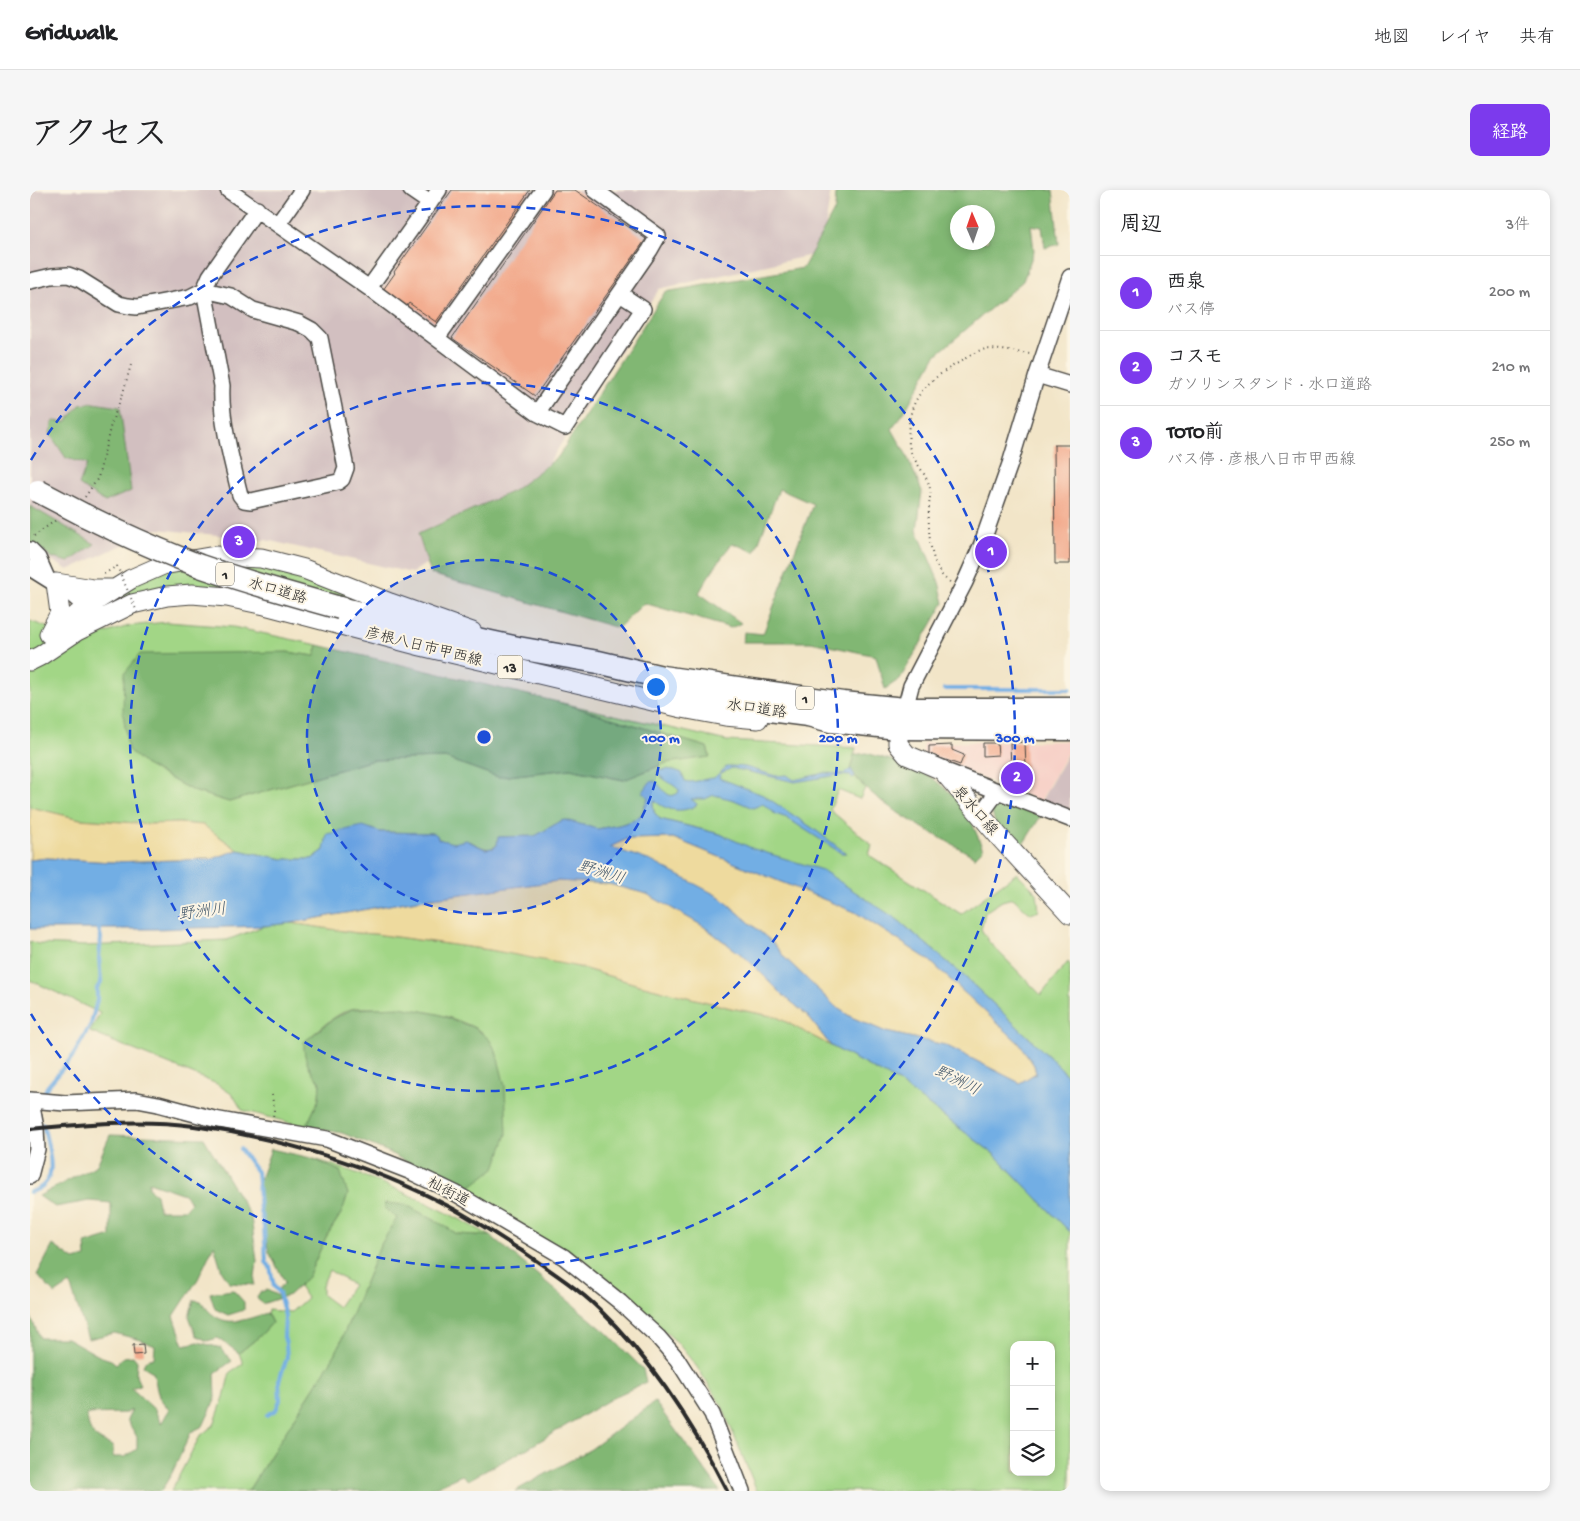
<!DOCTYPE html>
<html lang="ja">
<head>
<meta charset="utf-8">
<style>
	:root { --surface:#fff; --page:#f6f6f6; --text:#202124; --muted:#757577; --line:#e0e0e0; --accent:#7c3aed }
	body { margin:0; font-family:"Gochi Hand","Klee One",sans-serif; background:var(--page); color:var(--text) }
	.controls { position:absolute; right:15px; bottom:15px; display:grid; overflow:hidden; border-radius:10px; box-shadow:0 2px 8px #0003 }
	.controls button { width:45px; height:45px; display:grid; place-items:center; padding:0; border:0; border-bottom:1px solid var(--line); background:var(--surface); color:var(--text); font:25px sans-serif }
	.compass { position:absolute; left:920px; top:15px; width:45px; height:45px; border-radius:50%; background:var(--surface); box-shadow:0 2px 8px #0003; rotate:358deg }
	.you { position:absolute; left:625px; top:496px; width:18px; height:18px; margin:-12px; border:4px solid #fff; border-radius:50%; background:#1a73e8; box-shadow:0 0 0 8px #1a73e833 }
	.badge { display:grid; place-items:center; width:32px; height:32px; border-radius:50%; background:var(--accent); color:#fff; font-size:16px; font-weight:700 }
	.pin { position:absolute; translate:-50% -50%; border:2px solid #fff; box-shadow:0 1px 5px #0006 }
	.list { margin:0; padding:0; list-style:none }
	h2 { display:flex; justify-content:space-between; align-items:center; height:65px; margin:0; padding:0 20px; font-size:21px }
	h2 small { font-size:16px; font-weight:400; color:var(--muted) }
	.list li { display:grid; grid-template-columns:32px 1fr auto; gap:15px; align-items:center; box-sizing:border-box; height:75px; padding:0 20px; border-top:1px solid var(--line) }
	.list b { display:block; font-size:19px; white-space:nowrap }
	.list p { margin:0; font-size:16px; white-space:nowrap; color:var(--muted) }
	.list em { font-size:16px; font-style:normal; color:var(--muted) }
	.icon { flex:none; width:28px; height:28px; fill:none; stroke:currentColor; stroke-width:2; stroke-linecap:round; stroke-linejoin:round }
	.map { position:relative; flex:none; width:1040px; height:1301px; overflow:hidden; border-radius:10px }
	header { display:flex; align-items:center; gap:30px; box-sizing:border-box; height:70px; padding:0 25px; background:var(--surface); border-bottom:1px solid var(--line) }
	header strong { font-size:24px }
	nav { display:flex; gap:28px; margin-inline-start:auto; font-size:18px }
	.intro { display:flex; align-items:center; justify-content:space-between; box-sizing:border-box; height:120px; padding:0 30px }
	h1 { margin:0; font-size:35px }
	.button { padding:12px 22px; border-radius:10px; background:var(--accent); color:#fff; font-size:18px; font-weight:700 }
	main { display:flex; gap:30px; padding:0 30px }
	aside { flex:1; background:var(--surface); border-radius:10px; box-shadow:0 2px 8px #0003 }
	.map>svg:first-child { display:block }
</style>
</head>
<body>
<header>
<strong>Gridwalk</strong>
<nav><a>地図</a><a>レイヤ</a><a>共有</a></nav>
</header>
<div class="intro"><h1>アクセス</h1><a class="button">経路</a></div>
<main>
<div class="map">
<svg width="1040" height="1301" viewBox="0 0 1040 1301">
	<rect width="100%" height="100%" fill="#fcf5e5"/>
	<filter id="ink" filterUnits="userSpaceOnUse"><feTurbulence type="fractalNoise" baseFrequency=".02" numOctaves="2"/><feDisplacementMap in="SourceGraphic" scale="10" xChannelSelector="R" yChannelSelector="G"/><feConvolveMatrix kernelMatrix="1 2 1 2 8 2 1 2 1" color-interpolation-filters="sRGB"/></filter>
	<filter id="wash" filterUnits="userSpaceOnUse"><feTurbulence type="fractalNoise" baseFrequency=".0096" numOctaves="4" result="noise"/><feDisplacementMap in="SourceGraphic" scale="20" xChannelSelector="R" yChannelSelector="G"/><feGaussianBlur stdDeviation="1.12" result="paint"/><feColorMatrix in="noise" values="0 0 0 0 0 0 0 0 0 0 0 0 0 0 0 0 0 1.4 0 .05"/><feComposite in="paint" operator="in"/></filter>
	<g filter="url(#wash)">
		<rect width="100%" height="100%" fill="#f2e5c8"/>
		<path fill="#f7d1c8" d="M1040,551V557L1010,611L893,565V553Z"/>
		<path fill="#d2bfc0" d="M0,0H801L791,63L629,99L500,303L382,383L236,350L127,339L38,380L0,357Z
			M1040,559V622L1011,611Z"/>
		<path fill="#a2d686" stroke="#668058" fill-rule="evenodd" d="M231,372L413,435L303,427L192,397L157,395L134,397L88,409L84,403L138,377Z
			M0,431L52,450L99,436L137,432L203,437L288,455L285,466L257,462L114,574L163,601L199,612L343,570L415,568L468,587L540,579L593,590L636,573L680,566L677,557L528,512L697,551L826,558L820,580L835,598L830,609L808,600L800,620L842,655L839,665L931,724L987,683L1007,703L1009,721L1001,724L983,708L972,711L955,722L951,739L959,752L1011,805L1038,772L1040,775V891L1031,878L935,787L868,730L690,644L630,629L624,622L623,612L618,608L611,625L602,631L589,635L567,639L535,630L531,631L505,646L469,647L467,655C456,664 448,653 437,651C433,650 429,652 425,653C416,654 408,649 403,643L350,642L332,636L294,660L282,669H253L208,660L173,635L149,633L120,634L50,629L0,617Z
			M261,733L327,743L345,744L460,760L531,772L606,794L701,818L747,827L868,892L964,964L1040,1042V1301H727L692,1216L667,1177L647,1152L596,1108L433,1002L452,842C420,823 381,817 345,818C337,818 328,817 321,819C303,825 288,841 274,852L284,885L290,892L289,909L276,937L212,920L203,905L187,894L60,842L70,823L0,790V751L8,754L54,756L197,750L234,736ZM984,1155H1021V1282H984Z
			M281,968C345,987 403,1014 461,1046L427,1044L408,1032L376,1015L355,1019L368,1028L350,1056L306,1163L218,1301H141L170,1246L184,1235L194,1207L200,1182L213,1174L209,1163L231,1145L242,1133L237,1123L238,1120L261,1122L277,1108L269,1096L278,1087L296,1047L312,1022L310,981ZM299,1080L323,1095L308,1117L292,1105V1096Z"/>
		<path fill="#81b773" stroke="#56714f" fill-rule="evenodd" d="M806,0H1023L1029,54L1015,58L1012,37L1001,35L1004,61L993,91L906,165L875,221L862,239L876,264L892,301L887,340L909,392L914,413L870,489L855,499L846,466L781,452H713L714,442L733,444L783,314L749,299L725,362L702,353L678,387L669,403L711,433L701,438L614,413L588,438L401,384L388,344L483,301L528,267L635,102L773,78L805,19ZM928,22H958V52H928Z
			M63,213L90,217L101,301L75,312L49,295L57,274L36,268L20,244L23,231L36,232L50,215Z
			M0,316L65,354L39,372L23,368L0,352Z
			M288,455L528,512L677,557L680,567L636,573L594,590L540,579L468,587L415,568L343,570L199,612L163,601L114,574L98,560L93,522L94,484L110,464L257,462L285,466Z
			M836,563L882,576L900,586L922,604L940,628L953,659L945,667C906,644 846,617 820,580L824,565Z
			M971,606L1011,626L990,659L965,633L960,615Z
			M370,817L408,824L445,838L459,849L466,861L475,896L477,944L465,978L433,1002L356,961L312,943L276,937L289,909L290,892C279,880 273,868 274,852L303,829L322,819Z
			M80,945L174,948L221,1027L227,1071L224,1095L200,1093L192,1081L184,1055L168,1089L144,1126L154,1155L168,1152L191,1158L202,1171L185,1183L186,1208L173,1236L161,1242L142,1283L131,1301H0V1125L10,1148H37L69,1166L81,1170L86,1174L94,1167L103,1166L107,1171L106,1186L110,1195L101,1198L125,1220L131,1234L139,1220L129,1207L123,1182L113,1176L116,1170L124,1168L125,1156L111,1150L84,1143L58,1149L40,1094L25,1104L7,1085L23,1055L44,1070L56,1067L55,1054L81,1046V1013L59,1011L25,1017L9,1006L67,975ZM119,992L154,1004L161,1012L154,1020H129L126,1004L119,999ZM102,1220L97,1230L107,1247V1259L95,1267H83V1256C65,1249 58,1244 57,1224L96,1223Z
			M241,959L281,968L310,981L318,1004L312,1022L296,1047L278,1087L259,1105L232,1114L227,1107L230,1102L237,1100L248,1106V1100L255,1092L239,1062L231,1027L229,992Z
			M355,1013L376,1015L408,1032L427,1044L461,1046L577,1143L613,1179L616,1192L584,1207L498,1258L438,1290L432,1285L396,1301H218L306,1163L350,1056L367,1028L355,1019Z
			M203,1100L214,1112V1120L198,1125L185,1119L180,1103Z
			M164,1110L171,1111C190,1140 208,1132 237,1123L242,1133L231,1145L209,1163L188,1148L177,1151L166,1145L159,1126Z
			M625,1212L690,1301H485L561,1259Z"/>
		<path fill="#eeda9e" stroke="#8c8264" d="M0,617L50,629L120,634L149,633L173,635L208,660L182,669L81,672L17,668L0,670Z
			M643,648L825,722L899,770L989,853L1004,875L1006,883L990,893L915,855L856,842L821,827L806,817L755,768L743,753L690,707L580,657L597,649Z
			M528,691L579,694L617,704L673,736L716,768L752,804L777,825L801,856L747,827L701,818L606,794L549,777L460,760L345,744L327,743L261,733L381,711Z"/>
		<path fill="#72aee4" stroke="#4e6c88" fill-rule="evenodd" d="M702,576L715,577L746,586L757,585L764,590L794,583L814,584L821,579L825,586L823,588L820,586L808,585L765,592L702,578L691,583L689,588L733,605L784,639L816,663H811L757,628L745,624L733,614L723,618L704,610L684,605L675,609H661L667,614L666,616C651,623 637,621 625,611L623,613L624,622L630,629L690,644L724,659L792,680L868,730L935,787L1031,878L1040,891V1042L964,964L868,892L801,856L777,825L752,804L716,768L673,736L617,704L579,694L528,691L381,711L261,733L234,736L124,739H0V670L17,668L81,672L182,669L208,660L253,669H282L294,660L297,644L333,636L350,642L403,643L407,645L408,649L423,653L436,650L455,659L464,658L467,655L468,647L505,646L531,631L535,630L567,639L589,635L602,631L611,625L618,608L613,602L620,592L625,591C633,597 637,611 648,603L649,600C641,592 633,591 627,582C634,578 644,579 652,583L655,591C662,594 676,588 684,588L696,577ZM643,648L825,722L899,770L989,853L1004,875L1006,883L990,893L915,855L856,842L821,827L806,817L755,768L743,753L690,707L621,671L580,657L597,649Z"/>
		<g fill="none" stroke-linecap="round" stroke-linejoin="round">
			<path stroke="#72aee4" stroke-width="4" d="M914,499H1040
				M12,908L17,897L43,866L61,834L67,810V798L71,792L69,768L71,748L68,735
				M210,959L227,982L230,1020L234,1037L236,1072L240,1077L244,1096L249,1103L255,1126L254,1147L256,1154L257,1168L249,1190L250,1210L246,1220L237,1225
				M0,1002C33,994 18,958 13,934"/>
		</g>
		<g id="blocks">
			<path fill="#f2a88a" d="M422,0H500L406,132L379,113L376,117L353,100L365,83L364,82Z
				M525,0H545L616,49L505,206L422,148Z
				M1024,255H1040V374H1025Z
				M995,552L996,578H981L980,553Z
				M953,553H967L968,565L953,566Z
				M922,555V560L934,565L930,575L899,564V556Z
				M113,1154L114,1164L104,1165L103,1155Z"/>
		</g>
	</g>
	<g filter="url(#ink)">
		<use href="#blocks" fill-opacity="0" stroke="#494743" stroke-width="1"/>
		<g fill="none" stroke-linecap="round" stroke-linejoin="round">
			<defs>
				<path id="minor" d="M198,0L339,98L507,223L535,237L613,119L590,104
					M381,0L400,13
					M248,34L272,0
					M0,91L22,86L38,85L49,89L89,114L98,116L107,117L160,107L174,100L201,106L223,120L269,133L282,140L290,148L316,278L312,289L308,292L221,311L214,310L210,305C202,272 190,229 192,196L174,100L180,86L227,19
					M339,98L409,0
					M407,148L513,0
					M1007,185L1040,195
					M507,223L620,60L628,46L565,0
					M0,360L8,368L16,386
					M0,378L40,403L56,417
					M875,519L881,496L935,392L951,356L980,274L1007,185L1040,87
					M913,580L1040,629
					M951,624L967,602
					M0,910L35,913L107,910L128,914L184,929L297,949L379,981L425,1003L534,1067L590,1112L628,1147L647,1169L682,1224L712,1301
					M0,986L7,959L6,938L1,911"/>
				<path id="major" d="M19,444L30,423L26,393L63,399H85
					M22,446L56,417L101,389L133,375L185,366L231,368L274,379L360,413L442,442
					M0,471L10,466L47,441L102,414L137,406L162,404L197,407L235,415L391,456L652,518L695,526L728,529
					M873,525L868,538V554L877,565L912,580L972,650L1040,724"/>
				<path id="highway" d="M54,325L85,340
					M310,418L422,447L433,446L488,458L568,472L632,487L813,513L875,519H1040
					M641,503L707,516L778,525L801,531L868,538L1040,539"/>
			</defs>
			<use href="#minor" stroke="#494743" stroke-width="18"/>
			<use href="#major" stroke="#494743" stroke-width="21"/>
			<use href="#highway" stroke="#494743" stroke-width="25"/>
			<path stroke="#494743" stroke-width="2" stroke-dasharray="1 4" stroke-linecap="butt" d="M55,307L68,288L81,234L93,203L102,171
				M4,346L26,330
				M74,384L87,376
				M920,392C899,380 898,339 899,318C899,312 901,305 900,299C898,284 881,270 879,255C875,212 893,193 928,173C935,169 944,162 951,160C963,157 988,163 1001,164
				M242,905L244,920L243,927"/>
			<use href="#minor" stroke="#fff" stroke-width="15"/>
			<use href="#major" stroke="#fff" stroke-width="19"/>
			<use href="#highway" stroke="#fff" stroke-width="22"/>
			<path stroke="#2b2b2b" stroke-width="4" d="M0,939C54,934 110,929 164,936C250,948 343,976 420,1017C445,1030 468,1046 492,1061C518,1079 546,1097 569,1119C623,1171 663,1234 697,1301"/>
			<defs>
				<path id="highway-bridge" d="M8,301L54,325
					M85,340C113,353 141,365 170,376C216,392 263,405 310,418"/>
			</defs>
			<use href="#highway-bridge" stroke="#494743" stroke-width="25" stroke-linecap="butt"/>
			<path stroke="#494743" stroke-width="2" stroke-dasharray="1 4" stroke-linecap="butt" d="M87,376L108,424"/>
			<use href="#highway-bridge" stroke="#fff" stroke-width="22"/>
		</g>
	</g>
	<circle cx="454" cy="547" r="177" fill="#1d4ed8" fill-opacity=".12"/>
	<g fill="none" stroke="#1d4ed8" stroke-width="2.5" stroke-dasharray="9 6">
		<circle cx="454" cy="547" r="177"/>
		<circle cx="454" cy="547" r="354"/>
		<path d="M1 270A531 531 0 1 1 1 824"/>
	</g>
	<g text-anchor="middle" stroke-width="4" stroke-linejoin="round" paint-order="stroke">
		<g fill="#fcf5e5" stroke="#6a6863" stroke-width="1">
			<rect x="186" y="372.5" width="18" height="23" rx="4"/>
			<rect x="467.5" y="465.5" width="25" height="23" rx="4"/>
			<rect x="766" y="496.5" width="18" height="23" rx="4"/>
		</g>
		<g font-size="14" font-weight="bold" fill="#2b2b2b">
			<text x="195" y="389">1</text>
			<text x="480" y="482">13</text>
			<text x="775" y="513">1</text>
		</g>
		<g font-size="15" fill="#2b2b2b" stroke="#fcf5e5">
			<text transform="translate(248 400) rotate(16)" y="5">水口道路</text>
			<text transform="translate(394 456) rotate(14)" y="5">彦根八日市甲西線</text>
			<text transform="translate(727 518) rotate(8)" y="5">水口道路</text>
			<text transform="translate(946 620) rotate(49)" y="5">泉水口線</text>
			<text transform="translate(419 1001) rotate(28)" y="5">杣街道</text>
		</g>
		<g font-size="16" font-style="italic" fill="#44596c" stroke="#fcf5e5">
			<text transform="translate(572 681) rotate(17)" y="6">野洲川</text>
			<text transform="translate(172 720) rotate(-7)" y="6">野洲川</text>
			<text transform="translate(928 889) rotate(26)" y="6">野洲川</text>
		</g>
	</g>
	<circle cx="454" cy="547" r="8" fill="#1d4ed8" stroke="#fcf5e5" stroke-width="2.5"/>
	<g font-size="15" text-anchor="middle" font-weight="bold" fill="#1d4ed8" stroke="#fcf5e5" stroke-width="4" stroke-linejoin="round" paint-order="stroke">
		<text x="631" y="552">100 m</text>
		<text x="808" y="552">200 m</text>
		<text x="985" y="552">300 m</text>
	</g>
</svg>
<div class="controls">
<button>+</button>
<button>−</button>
<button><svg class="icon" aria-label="layers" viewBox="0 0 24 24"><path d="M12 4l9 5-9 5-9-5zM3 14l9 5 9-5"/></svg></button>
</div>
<svg class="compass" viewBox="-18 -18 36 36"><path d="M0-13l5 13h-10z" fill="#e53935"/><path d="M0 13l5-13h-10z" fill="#757577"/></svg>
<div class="you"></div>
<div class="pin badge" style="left:961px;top:362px">1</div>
<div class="pin badge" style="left:987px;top:588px">2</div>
<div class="pin badge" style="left:209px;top:352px">3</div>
</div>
<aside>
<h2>周辺<small>3件</small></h2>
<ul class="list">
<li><span class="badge">1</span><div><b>西泉</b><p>バス停</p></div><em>200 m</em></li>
<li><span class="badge">2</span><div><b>コスモ</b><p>ガソリンスタンド · 水口道路</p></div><em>210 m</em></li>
<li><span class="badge">3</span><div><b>TOTO前</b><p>バス停 · 彦根八日市甲西線</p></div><em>250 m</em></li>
</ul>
</aside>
</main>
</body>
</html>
